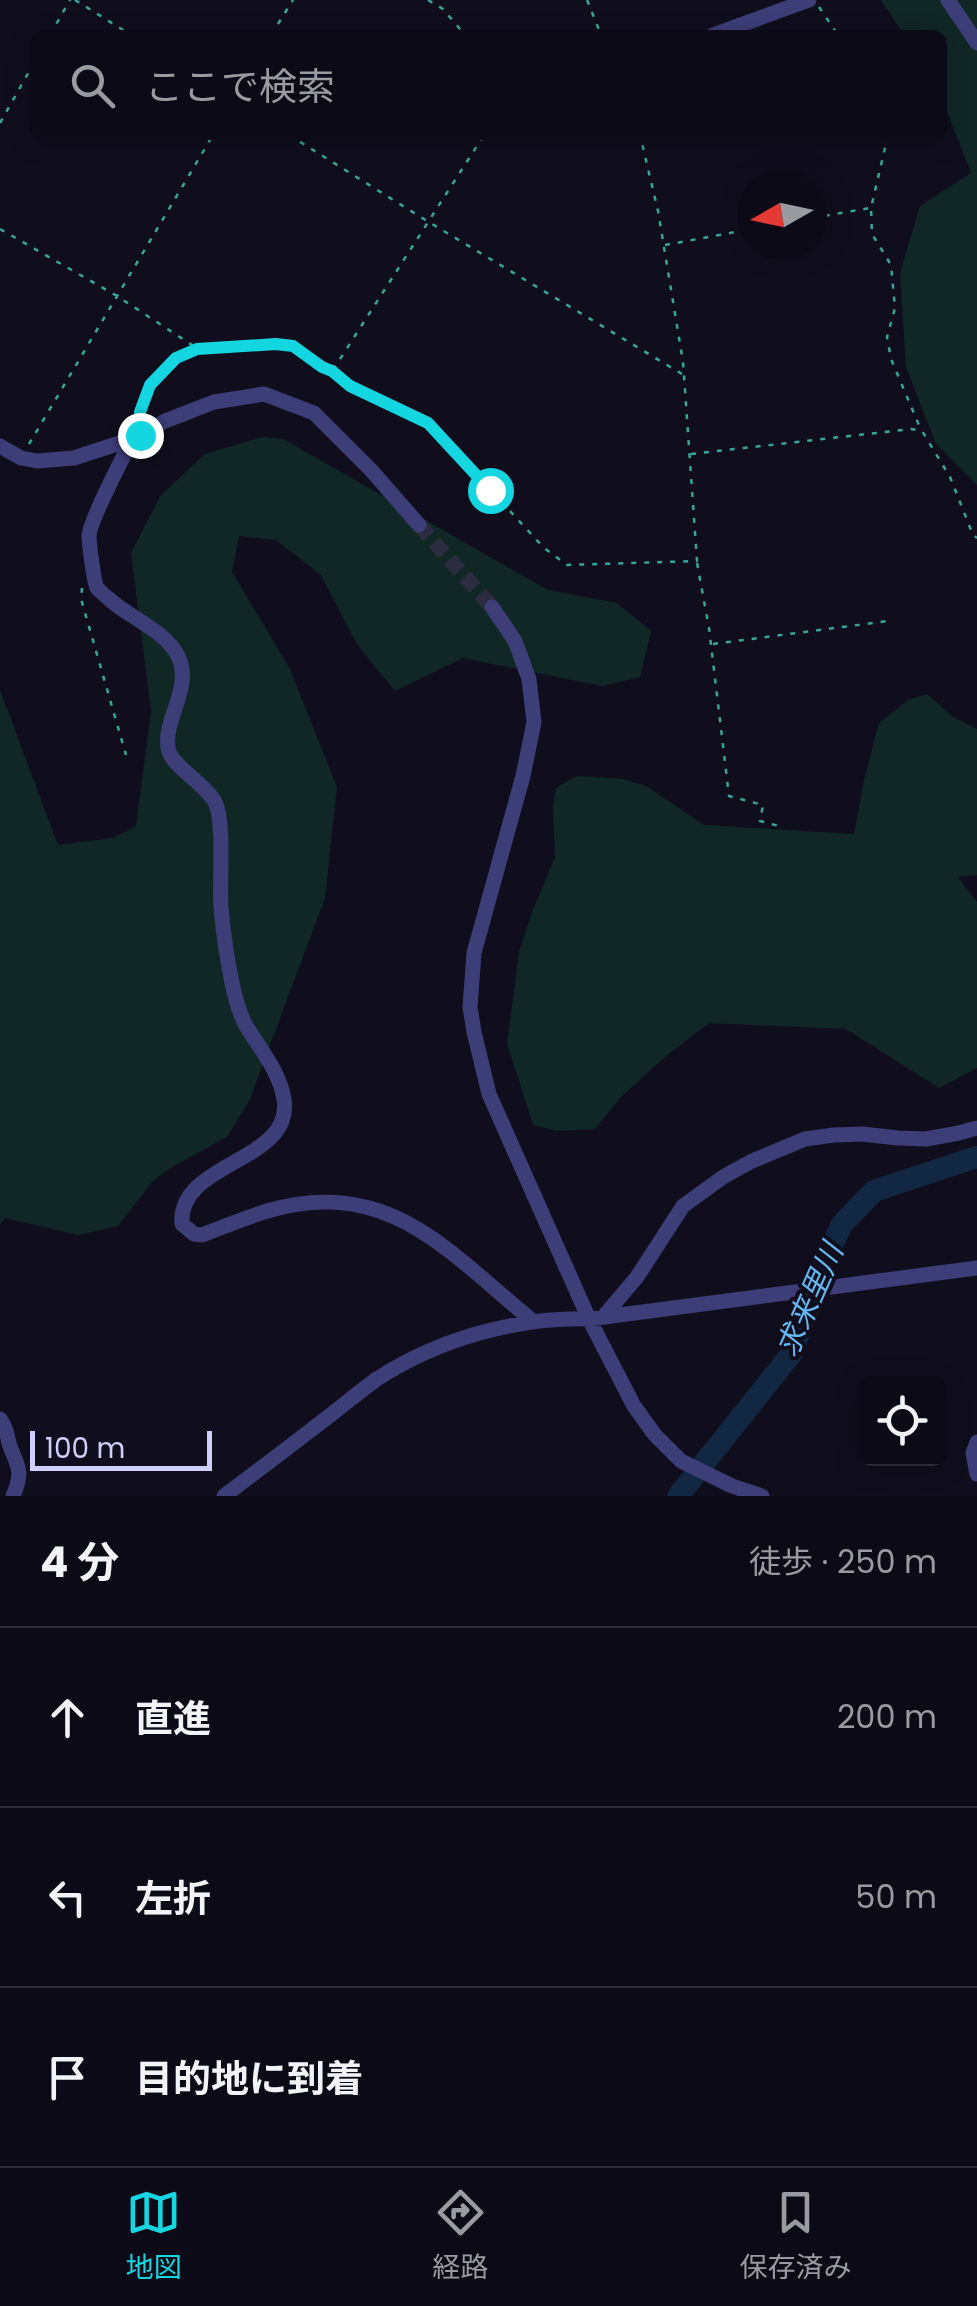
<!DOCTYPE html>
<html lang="ja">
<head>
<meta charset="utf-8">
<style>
	:root { --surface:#0c0a16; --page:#15131f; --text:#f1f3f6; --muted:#9a9aa1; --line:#2c2b35; --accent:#13d6e1 }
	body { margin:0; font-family:Poppins,"Noto Sans JP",sans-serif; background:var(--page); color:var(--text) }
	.controls { position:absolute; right:30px; bottom:30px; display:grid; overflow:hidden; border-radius:15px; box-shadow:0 5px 25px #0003 }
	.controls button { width:90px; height:90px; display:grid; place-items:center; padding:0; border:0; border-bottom:2px solid var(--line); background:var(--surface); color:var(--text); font:50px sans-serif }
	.compass { position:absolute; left:737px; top:170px; width:90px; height:90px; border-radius:50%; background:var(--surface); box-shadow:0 5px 25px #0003; rotate:261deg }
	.scale { position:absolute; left:30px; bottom:25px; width:182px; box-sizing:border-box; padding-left:10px; border:5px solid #d1cefb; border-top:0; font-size:28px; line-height:35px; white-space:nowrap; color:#d1cefb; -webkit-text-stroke:8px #100e1d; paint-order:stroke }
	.stop { position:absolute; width:30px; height:30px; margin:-22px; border:8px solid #13d6e1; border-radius:50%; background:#fff }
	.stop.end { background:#13d6e1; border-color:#fff; box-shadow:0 2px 10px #0008 }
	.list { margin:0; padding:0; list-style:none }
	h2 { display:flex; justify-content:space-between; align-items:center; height:130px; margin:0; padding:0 40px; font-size:42px }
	h2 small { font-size:32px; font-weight:400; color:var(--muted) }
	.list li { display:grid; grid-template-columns:65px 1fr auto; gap:30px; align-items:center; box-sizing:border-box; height:180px; padding:0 40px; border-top:2px solid var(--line) }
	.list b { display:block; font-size:38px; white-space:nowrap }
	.list em { font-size:32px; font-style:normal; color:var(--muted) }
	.icon { flex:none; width:55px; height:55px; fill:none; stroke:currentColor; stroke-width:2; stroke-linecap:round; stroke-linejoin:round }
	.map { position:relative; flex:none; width:977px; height:1496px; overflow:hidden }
	.search { position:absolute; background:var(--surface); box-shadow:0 5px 25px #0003; left:30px; right:30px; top:30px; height:110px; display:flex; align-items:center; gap:25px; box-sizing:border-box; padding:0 35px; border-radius:15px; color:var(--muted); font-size:38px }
	.sheet { height:670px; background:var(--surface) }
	nav { display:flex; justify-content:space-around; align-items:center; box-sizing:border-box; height:140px; border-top:2px solid var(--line); background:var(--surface); font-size:28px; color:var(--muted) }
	nav a { display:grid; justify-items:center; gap:5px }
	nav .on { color:var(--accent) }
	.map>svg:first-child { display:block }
</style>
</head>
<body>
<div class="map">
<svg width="977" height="1496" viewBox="0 0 977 1496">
	<rect width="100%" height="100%" fill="#100e1d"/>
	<path fill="#112725" d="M881,0H977V485L936,444L906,367L900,273L920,206L971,173L942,99V35H904Z
		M262,437L283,439L548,590L617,603L651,631L640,677L602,686L463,658L395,691L356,643L321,575L276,540L239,536L232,572L290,669L337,787L325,898L249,1101L227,1137L172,1167L153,1181L118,1226L78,1235L5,1218L0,1224V690L58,845L113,838L136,826L151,710L131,553L161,495L205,454Z
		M927,694L953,717L977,729V875L958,877L977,902V1068L939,1088L846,1029L709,1023L665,1057L621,1097L595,1129L557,1131L533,1125L507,1043L519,952L533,910L555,857L553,809L556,788L577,776L623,779L646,786L704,825L854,834L864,780L879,723L908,700Z"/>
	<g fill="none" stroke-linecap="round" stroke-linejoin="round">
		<path stroke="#122742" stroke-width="22" d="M678,1496L792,1353L823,1264L842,1224L874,1191L977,1157"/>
		<path stroke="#2d2b3e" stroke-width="15" stroke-dasharray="15 8" stroke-linecap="butt" d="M419,525L492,607"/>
		<path stroke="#37a69a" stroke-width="2.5" stroke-dasharray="5 8" stroke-linecap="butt" d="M75,0L131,35
			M428,0L443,9L465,35
			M587,0L601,35
			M819,7L838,35
			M50,35L70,0
			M271,35L293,0
			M0,123L35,61
			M289,135L427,221L682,374
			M888,135L871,208L872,234L891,265L895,308L887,337L891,359L921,430
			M812,218L870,208
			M0,229L117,296L195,347
			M665,245L752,229
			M333,370L484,135
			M140,418L150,385L176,358L197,349L276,344L293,346L322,367L332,371L350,386L429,423L544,548L567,565L697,561L683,362L658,211L640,135
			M29,444L213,135
			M691,454L911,429L922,431L950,477L973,535L977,538
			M697,563L709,628L729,796L763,805L760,821L783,827
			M82,588L81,599L126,755
			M713,644L888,621"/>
		<path stroke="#3d3d78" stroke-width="15" d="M948,0L977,43
			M713,35L809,0
			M132,439C124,456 89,522 89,536C89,543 94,583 97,588C98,589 107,598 108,598C129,618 165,630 178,656C194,689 160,723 169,752C174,767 205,784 215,802C225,822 219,882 221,907C223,932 227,958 232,983C235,997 239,1013 246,1026C261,1050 279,1071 284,1099C294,1163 177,1161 182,1224L194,1234L202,1235C223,1227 245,1218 267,1211C389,1175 449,1253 534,1322
			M0,446L21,458L37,461L74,458L132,439L165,421L214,402L264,394L314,413L371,470L419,525
			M492,607L515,641L529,679L534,722L523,776L474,953L470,1007L474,1032L489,1094L589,1319L634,1406L655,1435L681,1461L732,1486L762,1496
			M604,1316L637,1277L683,1206L723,1177L752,1161L805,1139L834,1135L862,1134L898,1138L926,1139L959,1133L977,1128
			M0,1419C9,1431 6,1437 11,1449C20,1469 22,1475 13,1496
			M977,1442L973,1453L977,1474
			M224,1496C259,1470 294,1443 328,1417C345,1404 360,1391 377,1379C438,1339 517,1317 589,1319L977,1268"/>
	</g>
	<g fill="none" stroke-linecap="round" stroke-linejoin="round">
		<path stroke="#13d6e1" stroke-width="12" d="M140,435V412L150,385L176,358L197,349L276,344L293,346L322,367L332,371L350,386L428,423L490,490"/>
	</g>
	<g text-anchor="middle" stroke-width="8" stroke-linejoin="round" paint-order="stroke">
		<g font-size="30" font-style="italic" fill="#65b7f2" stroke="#100e1d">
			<text transform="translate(810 1300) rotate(-66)" y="10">求来里川</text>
		</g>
	</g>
</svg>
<div class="controls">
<button><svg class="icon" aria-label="locate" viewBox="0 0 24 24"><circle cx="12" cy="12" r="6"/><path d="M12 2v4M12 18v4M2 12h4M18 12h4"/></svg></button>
</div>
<svg class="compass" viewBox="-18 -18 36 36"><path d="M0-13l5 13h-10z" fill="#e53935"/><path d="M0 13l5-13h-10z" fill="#9a9aa1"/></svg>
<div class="scale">100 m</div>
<div class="stop" style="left:490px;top:490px"></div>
<div class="stop end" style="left:140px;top:435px"></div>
<div class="search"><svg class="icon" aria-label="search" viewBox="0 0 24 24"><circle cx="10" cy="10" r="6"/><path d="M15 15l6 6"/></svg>ここで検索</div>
</div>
<section class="sheet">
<h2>4 分<small>徒歩 · 250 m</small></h2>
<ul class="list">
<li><svg class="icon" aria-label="ahead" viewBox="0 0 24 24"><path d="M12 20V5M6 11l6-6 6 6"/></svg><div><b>直進</b></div><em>200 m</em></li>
<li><svg class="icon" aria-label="left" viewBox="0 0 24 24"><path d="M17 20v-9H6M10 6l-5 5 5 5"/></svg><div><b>左折</b></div><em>50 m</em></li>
<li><svg class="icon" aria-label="arrive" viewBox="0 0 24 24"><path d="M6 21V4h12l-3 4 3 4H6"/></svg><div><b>目的地に到着</b></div></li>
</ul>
</section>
<nav>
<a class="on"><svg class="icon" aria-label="map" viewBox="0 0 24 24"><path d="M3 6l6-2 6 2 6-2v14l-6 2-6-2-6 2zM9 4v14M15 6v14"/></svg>地図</a>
<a><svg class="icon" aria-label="directions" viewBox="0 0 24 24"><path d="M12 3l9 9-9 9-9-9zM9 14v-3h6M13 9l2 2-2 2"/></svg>経路</a>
<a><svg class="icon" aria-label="saved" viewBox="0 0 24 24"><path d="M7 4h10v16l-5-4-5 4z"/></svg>保存済み</a>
</nav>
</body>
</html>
